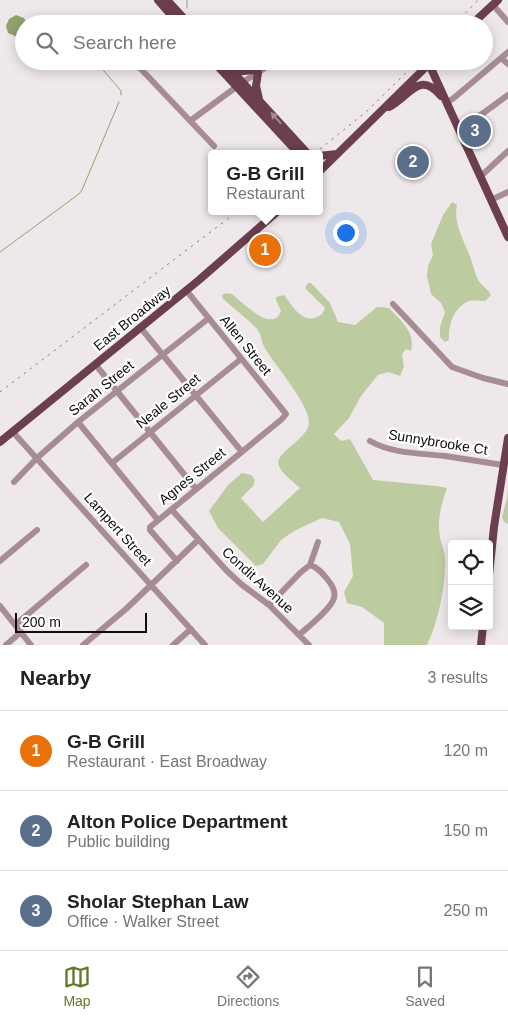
<!DOCTYPE html>
<html lang="en">
<head>
<meta charset="utf-8">
<style>
	:root { --surface:#fff; --page:#f2f2f2; --text:#222; --muted:#767676; --line:#e0e0e0; --accent:#627829 }
	body { margin:0; font-family:Arial,sans-serif; background:var(--page); color:var(--text) }
	.controls { position:absolute; right:15px; bottom:15px; display:grid; overflow:hidden; border-radius:5px; box-shadow:0 2px 12px #0003 }
	.controls button { width:45px; height:45px; display:grid; place-items:center; padding:0; border:0; border-bottom:1px solid var(--line); background:var(--surface); color:var(--text); font:25px sans-serif }
	.scale { position:absolute; left:15px; bottom:12px; width:132px; box-sizing:border-box; padding-left:5px; border:2px solid #0f0d0e; border-top:0; font-size:14px; line-height:18px; white-space:nowrap; color:#0f0d0e; -webkit-text-stroke:4px #fff; paint-order:stroke }
	.you { position:absolute; left:345px; top:232px; width:18px; height:18px; margin:-12px; border:4px solid #fff; border-radius:50%; background:#1a73e8; box-shadow:0 0 0 8px #1a73e833 }
	.badge { display:grid; place-items:center; width:32px; height:32px; border-radius:50%; background:var(--accent); color:#fff; font-size:16px; font-weight:700 }
	.pin { position:absolute; translate:-50% -50%; border:2px solid #fff; box-shadow:0 1px 5px #0006 }
	.popup { position:absolute; left:208px; top:150px; width:115px; height:65px; box-sizing:border-box; display:grid; place-content:center; border-radius:5px; background:var(--surface); filter:drop-shadow(0 1px 4px #0005); font-size:16px; white-space:nowrap; color:var(--muted) }
	.popup b { font-size:19px; color:var(--text) }
	.popup::after { content:''; position:absolute; left:50%; top:100%; margin-left:-10px; border:10px solid transparent; border-top-color:var(--surface) }
	.list { margin:0; padding:0; list-style:none }
	h2 { display:flex; justify-content:space-between; align-items:center; height:65px; margin:0; padding:0 20px; font-size:21px }
	h2 small { font-size:16px; font-weight:400; color:var(--muted) }
	.list li { display:grid; grid-template-columns:32px 1fr auto; gap:15px; align-items:center; box-sizing:border-box; height:80px; padding:0 20px; border-top:1px solid var(--line) }
	.list b { display:block; font-size:19px; white-space:nowrap }
	.list p { margin:0; font-size:16px; white-space:nowrap; color:var(--muted) }
	.list em { font-size:16px; font-style:normal; color:var(--muted) }
	.icon { flex:none; width:28px; height:28px; fill:none; stroke:currentColor; stroke-width:2; stroke-linecap:round; stroke-linejoin:round }
	.map { position:relative; flex:none; width:508px; height:645px; overflow:hidden }
	.search { position:absolute; background:var(--surface); box-shadow:0 2px 12px #0003; left:15px; right:15px; top:15px; height:55px; display:flex; align-items:center; gap:12px; box-sizing:border-box; padding:0 18px; border-radius:28px; color:var(--muted); font-size:19px }
	.sheet { height:305px; background:var(--surface) }
	nav { display:flex; justify-content:space-around; align-items:center; box-sizing:border-box; height:70px; border-top:1px solid var(--line); background:var(--surface); font-size:14px; color:var(--muted) }
	nav a { display:grid; justify-items:center; gap:2px }
	nav .on { color:var(--accent) }
	.map>svg:first-child { display:block }
</style>
</head>
<body>
<div class="map">
<svg width="508" height="645" viewBox="0 0 508 645">
	<rect width="100%" height="100%" fill="#eee8ea"/>
	<path fill="#bdcca0" d="M452,202L457,205C453,222 463,239 469,254C473,263 474,272 478,280C482,286 488,289 491,295L485,301C480,301 473,300 469,301C454,307 448,325 449,340L445,342L440,337V327L445,312L441,303L431,294L427,276L428,266L433,255L431,244L443,215Z
		M308,283H311L330,303L338,322L355,325L377,307L389,308C401,321 416,332 411,351L406,349L402,354L404,367L400,376L388,372L378,375L361,396L349,418L334,434L341,441L350,439L373,480L436,486L447,488C441,505 437,519 440,537C441,544 445,552 445,559C446,585 438,623 427,645H384V623L362,607L347,603L344,592L353,576L350,544L339,522L322,518L294,531L281,540L263,564L256,566L218,528L209,511L228,485L242,473L251,475L255,480L253,486L241,498L263,522L300,488C294,482 282,474 279,466C273,452 309,440 309,422C309,405 276,366 266,350C261,344 262,335 257,329C247,318 234,309 223,299L222,295L226,293L232,294C243,303 273,334 281,311L276,300V297L284,295C292,305 302,324 317,317C322,315 323,313 325,308L305,288Z
		M508,487V524L504,522L502,517L507,498Z"/>
	<path fill="#90a26c" d="M16,15L24,18L27,24H24V34L17,37L8,33L6,26L9,19Z"/>
	<g fill="none" stroke-linecap="round" stroke-linejoin="round">
		<path stroke="#90a26c" stroke-width="1" d="M187,8V0
			M101,61L99,65L121,91V95
			M0,252L79,194L82,190L119,102"/>
		<path stroke="#a78c94" stroke-width="6" d="M496,3L493,5L508,22
			M501,58L508,64
			M140,68L214,146
			M252,72L262,64
			M447,103L455,97L508,52
			M190,121L243,82L265,68
			M457,126L482,114L508,95
			M480,177L508,151
			M491,200L508,192
			M393,304L452,367L483,378L508,384
			M140,327L242,452
			M95,364L196,489
			M78,422L158,520
			M12,431L205,645
			M370,441C393,454 420,453 445,456C465,459 484,462 503,465
			M112,463L241,359
			M14,482L37,458L78,422L209,318
			M172,510L226,570L241,584L269,605L309,645
			M0,561L37,530
			M177,561L150,530V527L282,419L286,414L186,290
			M269,605L301,572L310,565L318,542
			M0,606L31,645
			M15,625L86,565
			M299,635C308,627 331,609 334,598C336,591 332,585 328,580C323,574 318,567 310,565
			M6,645L21,632
			M83,645L126,609L198,540
			M173,645L191,629"/>
		<path stroke="#6c3f4f" stroke-width="8" d="M158,0L179,24
			M167,0L189,24
			M472,24L498,0
			M213,61L299,154
			M223,61L308,154
			M429,64L508,237
			M232,69L243,71L254,70
			M258,73L256,86L259,99
			M389,107C410,96 419,70 441,96
			M319,156L337,154
			M319,172L432,61
			M0,442L199,280L278,211
			M489,575L494,527L508,438
			M481,645L483,626"/>
		<path stroke="#858082" stroke-width="1" stroke-dasharray="2.5 5" stroke-linecap="butt" d="M455,24L478,0
			M314,154L366,112L418,61
			M0,392L238,211"/>
	</g>
	<defs><path id="oneway-solid" d="M-6-.8H1V-3.2L6.5 0L1 3.2V.8H-6Z" transform="scale(1.25)"/></defs>
	<use fill="#a78c95" href="#oneway-solid" transform="translate(276 118) rotate(-132)"/>
	<g text-anchor="middle" stroke-width="4.5" stroke-linejoin="round" paint-order="stroke">
		<g font-size="14" fill="#0f0d0e" stroke="#fff">
			<text transform="translate(132 318) rotate(-39)" y="5">East Broadway</text>
			<text transform="translate(246 345) rotate(51)" y="5">Allen Street</text>
			<text transform="translate(101 388) rotate(-39)" y="5">Sarah Street</text>
			<text transform="translate(168 401) rotate(-39)" y="5">Neale Street</text>
			<text transform="translate(438 442) rotate(9)" y="5">Sunnybrooke Ct</text>
			<text transform="translate(192 476) rotate(-39)" y="5">Agnes Street</text>
			<text transform="translate(118 529) rotate(48)" y="5">Lampert Street</text>
			<text transform="translate(258 580) rotate(42)" y="5">Condit Avenue</text>
		</g>
	</g>
</svg>
<div class="controls">
<button><svg class="icon" aria-label="locate" viewBox="0 0 24 24"><circle cx="12" cy="12" r="6"/><path d="M12 2v4M12 18v4M2 12h4M18 12h4"/></svg></button>
<button><svg class="icon" aria-label="layers" viewBox="0 0 24 24"><path d="M12 4l9 5-9 5-9-5zM3 14l9 5 9-5"/></svg></button>
</div>
<div class="scale">200 m</div>
<div class="you"></div>
<div class="pin badge" style="left:265px;top:250px;background:#e8710a">1</div>
<div class="popup"><b>G-B Grill</b>Restaurant</div>
<div class="pin badge" style="left:413px;top:162px;background:#5c6f8a">2</div>
<div class="pin badge" style="left:475px;top:131px;background:#5c6f8a">3</div>
<div class="search"><svg class="icon" aria-label="search" viewBox="0 0 24 24"><circle cx="10" cy="10" r="6"/><path d="M15 15l6 6"/></svg>Search here</div>
</div>
<section class="sheet">
<h2>Nearby<small>3 results</small></h2>
<ul class="list">
<li><span class="badge" style="background:#e8710a">1</span><div><b>G-B Grill</b><p>Restaurant · East Broadway</p></div><em>120 m</em></li>
<li><span class="badge" style="background:#5c6f8a">2</span><div><b>Alton Police Department</b><p>Public building</p></div><em>150 m</em></li>
<li><span class="badge" style="background:#5c6f8a">3</span><div><b>Sholar Stephan Law</b><p>Office · Walker Street</p></div><em>250 m</em></li>
</ul>
</section>
<nav>
<a class="on"><svg class="icon" aria-label="map" viewBox="0 0 24 24"><path d="M3 6l6-2 6 2 6-2v14l-6 2-6-2-6 2zM9 4v14M15 6v14"/></svg>Map</a>
<a><svg class="icon" aria-label="directions" viewBox="0 0 24 24"><path d="M12 3l9 9-9 9-9-9zM9 14v-3h6M13 9l2 2-2 2"/></svg>Directions</a>
<a><svg class="icon" aria-label="saved" viewBox="0 0 24 24"><path d="M7 4h10v16l-5-4-5 4z"/></svg>Saved</a>
</nav>
</body>
</html>
